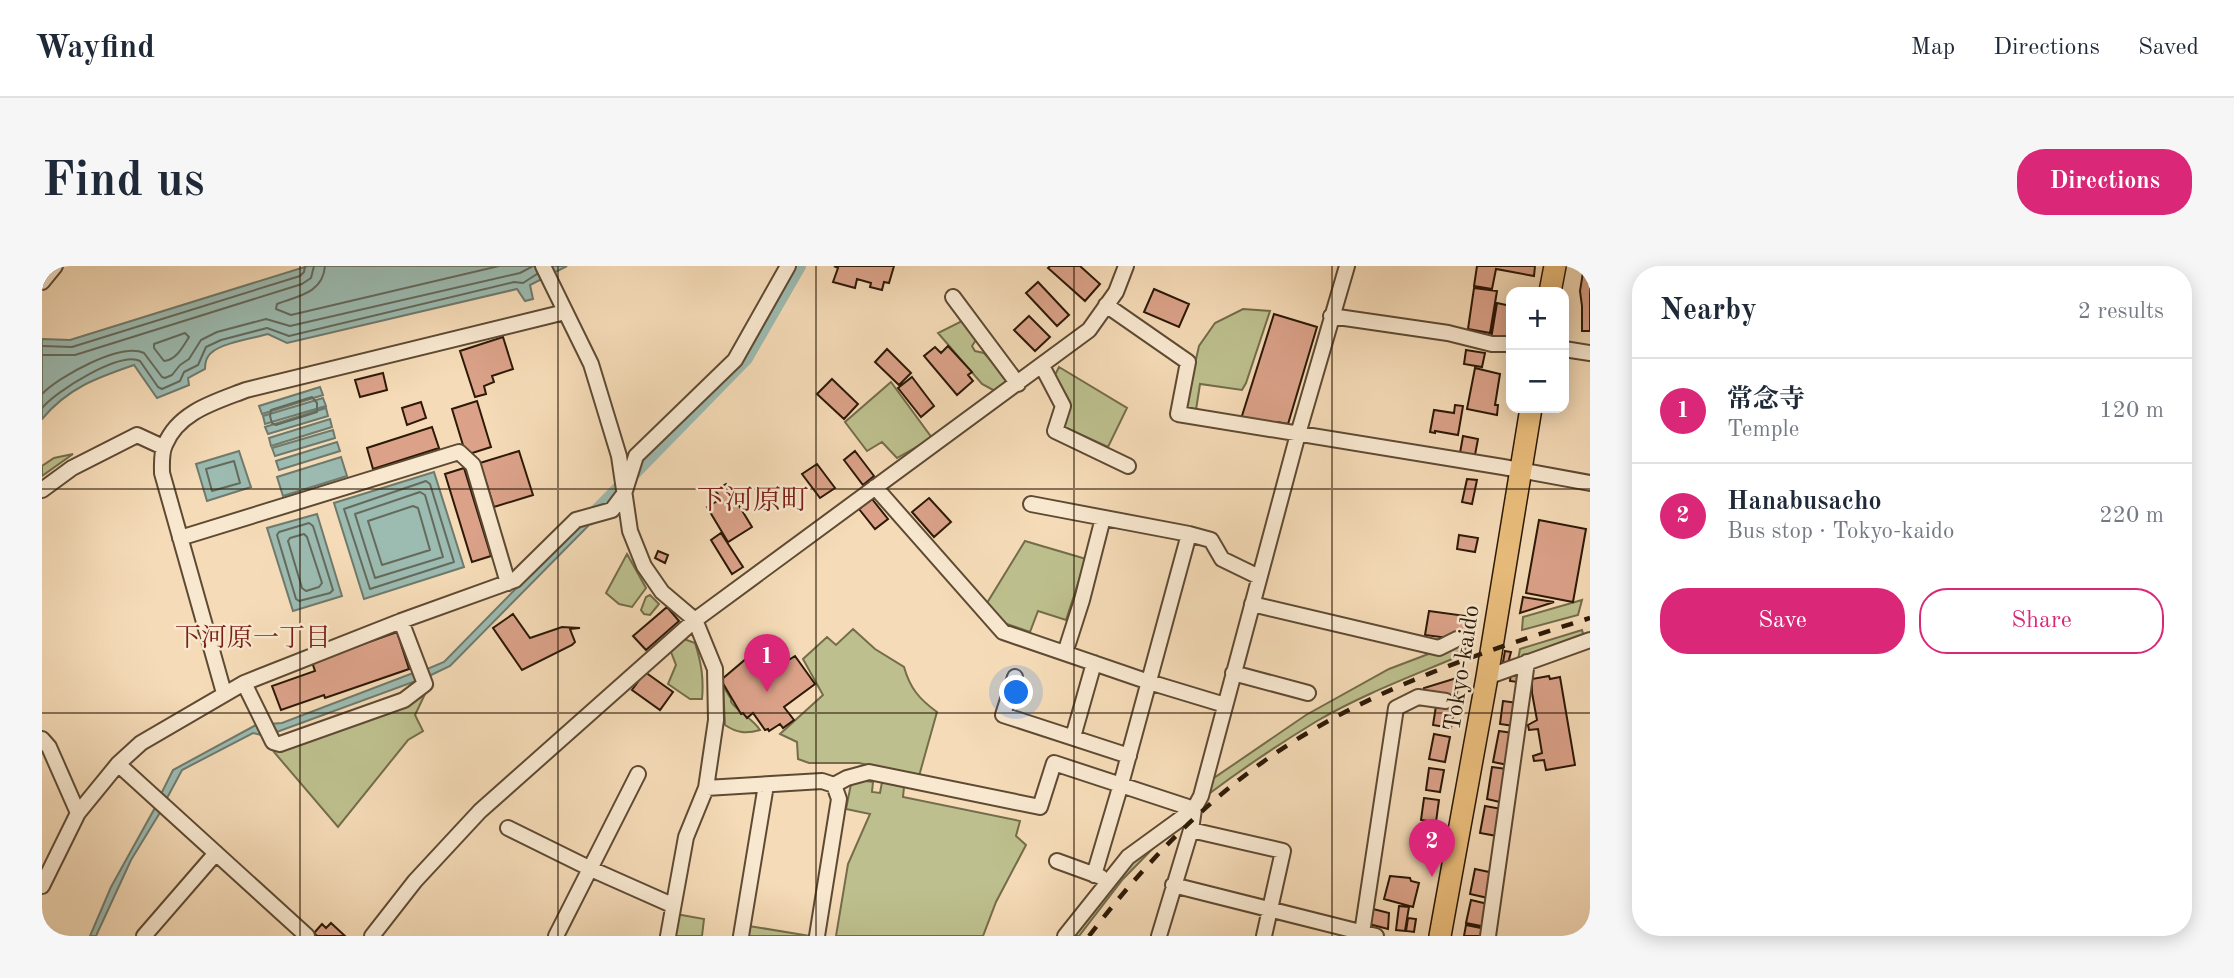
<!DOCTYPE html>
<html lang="en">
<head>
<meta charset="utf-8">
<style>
	:root { --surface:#fff; --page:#f6f6f7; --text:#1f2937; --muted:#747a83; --line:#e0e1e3; --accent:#db2777 }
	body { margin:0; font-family:"Old Standard TT","Noto Serif JP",serif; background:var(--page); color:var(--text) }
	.controls { position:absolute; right:21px; top:21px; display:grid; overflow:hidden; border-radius:14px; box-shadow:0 4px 18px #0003 }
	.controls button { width:63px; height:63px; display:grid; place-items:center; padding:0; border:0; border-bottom:2px solid var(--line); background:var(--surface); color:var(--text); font:35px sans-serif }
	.you { position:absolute; left:975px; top:427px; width:24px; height:24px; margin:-18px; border:5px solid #fff; border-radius:50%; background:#1a73e8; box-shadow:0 0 0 10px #1a73e833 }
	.badge { display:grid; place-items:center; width:46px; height:46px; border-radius:50%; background:var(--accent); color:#fff; font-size:23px; font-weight:700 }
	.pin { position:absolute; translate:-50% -58px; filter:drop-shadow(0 2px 4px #0008) }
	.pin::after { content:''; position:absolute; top:37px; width:24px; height:21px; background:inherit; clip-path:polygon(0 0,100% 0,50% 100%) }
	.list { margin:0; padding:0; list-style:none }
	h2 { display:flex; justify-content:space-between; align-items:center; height:91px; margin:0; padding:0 28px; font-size:30px }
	h2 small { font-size:23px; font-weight:400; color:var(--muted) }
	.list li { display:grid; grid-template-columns:46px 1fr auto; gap:21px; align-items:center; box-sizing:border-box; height:105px; padding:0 28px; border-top:2px solid var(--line) }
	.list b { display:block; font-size:26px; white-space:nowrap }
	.list p { margin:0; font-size:23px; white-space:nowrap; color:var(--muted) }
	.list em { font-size:23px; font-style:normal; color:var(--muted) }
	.actions { display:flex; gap:14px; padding:21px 28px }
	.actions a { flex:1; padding:16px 0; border:2px solid var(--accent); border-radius:28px; text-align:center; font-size:24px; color:var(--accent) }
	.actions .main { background:var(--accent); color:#fff }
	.map { position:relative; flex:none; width:1548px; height:670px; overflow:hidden; border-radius:28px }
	header { display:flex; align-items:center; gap:42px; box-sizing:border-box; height:98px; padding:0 35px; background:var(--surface); border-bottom:2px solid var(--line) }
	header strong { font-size:33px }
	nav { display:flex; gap:38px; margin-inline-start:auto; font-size:24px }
	.intro { display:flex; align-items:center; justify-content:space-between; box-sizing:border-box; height:168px; padding:0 42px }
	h1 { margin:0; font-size:49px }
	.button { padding:18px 32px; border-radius:28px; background:var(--accent); color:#fff; font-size:24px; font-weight:700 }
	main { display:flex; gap:42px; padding:0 42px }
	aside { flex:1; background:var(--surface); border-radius:28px; box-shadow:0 4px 18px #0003 }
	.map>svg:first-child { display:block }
</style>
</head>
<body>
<header>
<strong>Wayfind</strong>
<nav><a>Map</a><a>Directions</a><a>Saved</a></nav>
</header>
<div class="intro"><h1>Find us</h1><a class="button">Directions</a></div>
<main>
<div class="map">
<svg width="1548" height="670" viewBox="0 0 1548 670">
	<rect width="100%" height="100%" fill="#f5dbb7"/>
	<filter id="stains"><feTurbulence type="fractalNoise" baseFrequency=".00286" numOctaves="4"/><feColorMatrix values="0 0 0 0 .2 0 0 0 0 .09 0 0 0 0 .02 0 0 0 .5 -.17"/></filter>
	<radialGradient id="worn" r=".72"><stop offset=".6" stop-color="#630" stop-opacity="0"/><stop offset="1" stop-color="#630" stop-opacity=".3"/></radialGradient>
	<path fill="#bdc08e" stroke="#746c4a" stroke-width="2" d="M1201,43L1228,45L1204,117L1200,124L1158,118L1154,144L1143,142L1157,80L1173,57Z
		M920,55L934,74L930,80L933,85L942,87L967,114L953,125L940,118L896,67Z
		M1017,101L1085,142L1066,181L1020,160L1028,136L1013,109Z
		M849,116L890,172L855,192L840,176L825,185L803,156Z
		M31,188L0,210V200L12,192Z
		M983,275L1044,293L1024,354L996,345L988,366L962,357L945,337Z
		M585,288L604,322L590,341L577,338L564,327Z
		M608,329L617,338L608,349L602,348L599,344L604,331Z
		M1540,334L1536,349L1480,364L1481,351Z
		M811,363L833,383L862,401C868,422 877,433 895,446L877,510L817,497H767L756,493L755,476L738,468L781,429L761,393L785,371L794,379Z
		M1540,364L1542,371L1476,394L1478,383Z
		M642,373L653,377C659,396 662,412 660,433H648L626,418L634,399L629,386Z
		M1426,373L1422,388C1373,409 1321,428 1275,455C1237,478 1200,503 1164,530L1169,514L1264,449L1347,403Z
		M681,420L689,433V436C698,448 710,452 718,464C704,468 695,467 683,459Z
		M383,428L373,449L381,465L366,474L296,561L232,486L362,439Z
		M810,513L831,516L830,526L838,527L840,516L862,521L861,531L978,555L974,570L984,579L954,636L941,670H794L806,598L828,548L804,543Z
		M1127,566L1081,613L1037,670H1028L1092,593Z
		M634,648L662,653L660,670H630Z
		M707,660L768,670H705Z"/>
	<path fill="#9cbbb1" stroke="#6f7a6d" stroke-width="2" d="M266,0H525L488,19L491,33L483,35L475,23L245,77L226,68C212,72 179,77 169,87C164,91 163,98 163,103L146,112L147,119L115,132L92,99C54,112 26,122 0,153V73L28,74Z
		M278,121L281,129L220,148L217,140Z
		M281,132L284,140L223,158L221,150Z
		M284,142L286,150L226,168L223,161Z
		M288,153L290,161L229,180L227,172Z
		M291,164L293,172L233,190L230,182Z
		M295,176L298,185L237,204L234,195Z
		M197,185L209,221L165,235L154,198Z
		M299,191L305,210L241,230L235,211Z
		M392,206L422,301L322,333L292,237Z
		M275,248L300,330L251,345L225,262Z
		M540,255H551L408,400L387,410L385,403L402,396Z
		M371,407L374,415L232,467L227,458L240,457Z
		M214,459L219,469L211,467L140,504L124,534L119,528L131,504Z
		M114,540L119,545L89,594L54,670H48L69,621Z"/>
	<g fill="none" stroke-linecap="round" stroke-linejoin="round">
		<path stroke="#646a5c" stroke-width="2" d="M283,0C281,27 256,30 235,38L234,43L249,49L457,0
			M143,67L147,71C141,81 134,94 122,95L112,82V78Z
			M0,80L30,81L258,10L262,6L263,0
			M0,89H33L260,18L269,12L272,0
			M0,128C16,111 79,76 102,87L120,111L123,112L130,109L138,99L147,93L159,74L175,66L224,53L248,60L478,7L491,0
			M270,131L275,137V146L234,159L230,157L228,150L229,144Z
			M0,142C14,125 78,85 98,95L116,121L120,123L138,115L142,106L156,99L164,81L179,74L225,62L247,70L472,16L481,17L495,8
			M192,195L198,217L170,225L164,203Z
			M384,215L388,218L412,296L328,323L302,243Z
			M378,226L383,229L401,291L333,312L313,248Z
			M371,240L376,242L388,284L340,299L326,255Z
			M267,257L271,260L291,324L288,327L257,335L254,333L235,269L237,266Z
			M262,268L265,271L280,317L277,321L264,325L260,322L246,275L248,272Z"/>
		<path stroke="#9cbbb1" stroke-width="14" d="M547,253L704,92L757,0"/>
	</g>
	<path fill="#dba289" stroke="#2c1907" stroke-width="2" d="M792,0H852L847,17L842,16L840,24L828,21L829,17L815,13L813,22L791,16L796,2Z
		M1008,0H1038L1058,18L1043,35L1006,2Z
		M1435,0H1493L1492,10L1454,3L1450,23L1432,20Z
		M1542,0H1548V65H1540V40L1538,25Z
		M996,16L1027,49L1015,60L984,27Z
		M1432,22L1455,25L1448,67L1426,63Z
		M1112,23L1147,38L1137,61L1102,46Z
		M1455,37L1469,40L1467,73H1449Z
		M1232,48L1275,61L1246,158L1236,156L1234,159L1199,153Z
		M987,50L1008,71L993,85L972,64Z
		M461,71L471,103L450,110L452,116L442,120L444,128L433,131L418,85Z
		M906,80L930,106L926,109L931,115L915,129L882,90L893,81L899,87Z
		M845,83L869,107L857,119L833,96Z
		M1424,84L1443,87L1440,101L1422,98Z
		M1433,102L1458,108L1453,139H1456L1455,149L1425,143Z
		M341,107L345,124L318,131L313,114Z
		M870,111L892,140L879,151L856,122Z
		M790,113L816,138L802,153L775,128Z
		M435,135L449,181L424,189L410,143Z
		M379,136L384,152L365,159L360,142Z
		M1413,139L1421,140L1416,169L1393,165V167L1388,166L1392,144L1412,147Z
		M390,161L397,182L331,203L325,182Z
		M1421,170L1436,173L1433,189L1418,187Z
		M477,185L491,229L452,241L438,197Z
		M813,185L832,210L821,219L802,194Z
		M775,198L793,222L778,232L760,208Z
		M422,202L449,290L430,296L403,208Z
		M1425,213L1435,214L1430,238L1420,236Z
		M684,218L710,261L686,276L665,241L679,233L673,224Z
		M887,232L909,256L892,271L870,246Z
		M830,233L846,253L833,263L817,243Z
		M1497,254L1544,263L1531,336L1484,327Z
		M679,267L701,301L690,308L669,274Z
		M1417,269L1436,272L1433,286L1415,283Z
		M616,285L626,289L623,297L613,292Z
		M1481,331L1512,336L1478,347Z
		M625,341L637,355L604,384L591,370Z
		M1387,345L1424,350L1423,365L1406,372L1383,369Z
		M471,348L488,372L520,361L538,362L528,363L533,376L530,379L480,404L451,362Z
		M355,366L367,403L283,432L282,429L239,444L230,420L273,405L270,396Z
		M1463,385L1469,386L1466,397L1461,396Z
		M741,390L745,395L753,390L773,418L742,441L752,454L741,462L738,458L727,465L726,463L723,464L711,447L705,452L701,447L699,448L679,414L705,392L723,412L730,406L726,401Z
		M603,406L631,426L618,444L590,424Z
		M1469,406L1477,407L1475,416L1468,415Z
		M1507,410L1508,413L1518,411L1533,499L1504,504L1502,494L1492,495L1491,490L1500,487L1496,463L1487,464L1486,459L1495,454L1490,427V413Z
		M1418,411L1414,432L1381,426L1382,422Z
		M1461,435L1476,437L1472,460L1458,458Z
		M1394,440L1412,443L1409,462L1391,459Z
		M1457,465L1471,467L1466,499L1451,496Z
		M1392,468L1408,471L1403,496L1387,493Z
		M1450,501L1465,503L1462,537L1445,533Z
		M1387,502L1402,504L1398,526L1384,524Z
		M1382,532L1397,534L1394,556L1379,554Z
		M1443,540L1460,543L1455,570L1438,567Z
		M1433,603L1452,607L1446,632L1428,628Z
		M1348,610L1368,612L1369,615L1377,617L1371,641L1342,633Z
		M1429,634L1446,638L1444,661L1424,657Z
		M1357,640L1367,641L1363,665L1354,664Z
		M1327,642L1347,647L1346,663L1323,657Z
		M1366,652L1374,653L1372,666L1364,665Z
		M289,657L303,670H275L272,667L280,658L284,662Z
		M1424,659L1444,663L1443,670H1422Z"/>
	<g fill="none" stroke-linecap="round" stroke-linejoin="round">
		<defs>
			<path id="minor" d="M501,0L549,98L577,190L588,265L602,300L620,326L653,354L673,403L674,454L664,522L644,571L626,670
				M0,16L13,0
				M911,31L976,118
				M1064,39L1146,96L1136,148L1461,201L1548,217
				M1289,50L1406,67L1450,78H1469
				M1522,83L1548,87
				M1000,100L1021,140L1013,165L1086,200
				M833,221L961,366L1107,416L1183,439
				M0,224L30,202L95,169L121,181
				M989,238L1147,268L1169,274L1180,293L1217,311
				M138,272L417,186L431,199L466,317
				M1210,338L1397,382L1415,373
				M1023,387L1040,334L1061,252
				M1191,407L1266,427
				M973,411L961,449L1087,490
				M1445,411L1548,374
				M202,417L231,476L238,478L362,434L383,418L359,355
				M182,427L120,207C120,199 119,187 123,179C136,146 173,136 204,124L523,46
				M1031,471L1052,397
				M0,473L7,481L36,547
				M76,498L265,670
				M664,522L780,515L792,519L805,512L827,506L998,541L1012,497L1152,543
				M466,562L549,603L630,639
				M1149,564L1241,585L1222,670
				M1015,595L1059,611
				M1052,609L1079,518L1147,268
				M1131,619L1334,670
				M0,620L36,547L76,498L99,477L202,417L359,355L473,314L534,254L570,244L582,228L594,190L693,94L746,0
				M1320,667L1354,442L1376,431L1404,435
				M102,670L174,587
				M330,670L373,615L438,545L653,354L1047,64L1074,26L1084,0
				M514,670L596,508
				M699,670L724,519
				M775,670L797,533L792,519
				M1023,670L1086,591L1152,543
				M1117,670L1149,564L1152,543L1159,530L1256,168L1305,0
				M1446,670L1485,396"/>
			<path id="highway" d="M1508,26L1513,0
				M1398,670L1445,411L1489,142"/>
		</defs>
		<use href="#minor" stroke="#5e4a33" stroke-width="18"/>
		<use href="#highway" stroke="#2c1907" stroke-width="24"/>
		<use href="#minor" stroke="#f8e8d0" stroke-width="14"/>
		<use href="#highway" stroke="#eabe7c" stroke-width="21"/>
		<path stroke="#2c1907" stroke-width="4.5" stroke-dasharray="12 12" stroke-linecap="butt" d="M1047,670C1095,607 1150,548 1214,501C1313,428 1433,388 1548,352"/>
	</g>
	<path fill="none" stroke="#2c1907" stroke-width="2" stroke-opacity="0.55" d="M258,0V670M516,0V670M774,0V670M1032,0V670M1290,0V670M0,223H1548M0,447H1548"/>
	<g text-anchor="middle" stroke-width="5" stroke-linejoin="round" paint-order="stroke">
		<g font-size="24" fill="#2c1907" stroke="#f8e8d0">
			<text transform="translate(1419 402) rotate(-81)" y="8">Tokyo-kaido</text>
		</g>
		<g font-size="26" fill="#7a1f14" stroke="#f8e8d0">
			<text x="211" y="380">下河原一丁目</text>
		</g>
		<g font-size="28" fill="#7a1f14" stroke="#f8e8d0">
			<text x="711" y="243">下河原町</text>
		</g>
	</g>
	<rect width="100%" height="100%" filter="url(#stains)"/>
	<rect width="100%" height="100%" fill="url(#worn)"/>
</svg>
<div class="controls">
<button>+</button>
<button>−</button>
</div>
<div class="you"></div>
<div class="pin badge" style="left:725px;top:426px">1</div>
<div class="pin badge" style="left:1390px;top:611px">2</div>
</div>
<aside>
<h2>Nearby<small>2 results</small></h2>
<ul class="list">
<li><span class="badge">1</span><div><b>常念寺</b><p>Temple</p></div><em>120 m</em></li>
<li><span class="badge">2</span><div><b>Hanabusacho</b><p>Bus stop · Tokyo-kaido</p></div><em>220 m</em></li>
</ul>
<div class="actions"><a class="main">Save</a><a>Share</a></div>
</aside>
</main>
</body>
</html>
